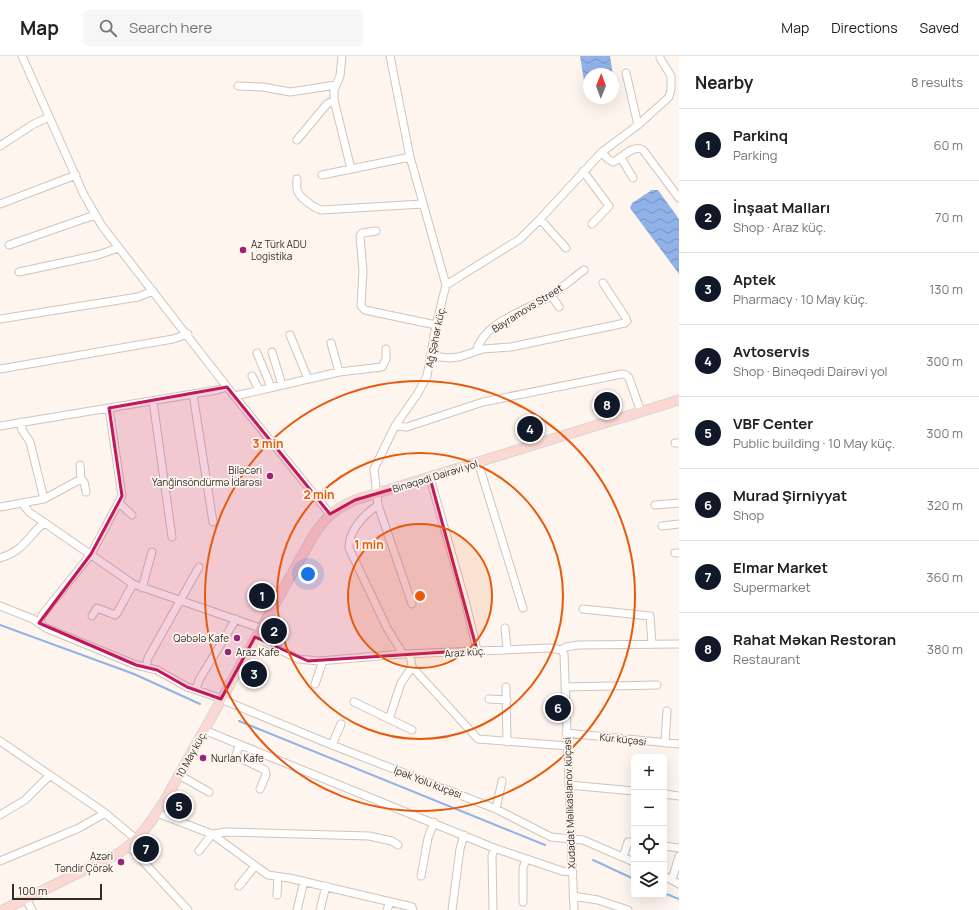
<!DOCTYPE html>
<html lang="en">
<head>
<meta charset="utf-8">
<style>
	:root { --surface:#fff; --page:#f6f6f6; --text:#202124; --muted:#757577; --line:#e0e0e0; --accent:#111827 }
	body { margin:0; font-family:Manrope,sans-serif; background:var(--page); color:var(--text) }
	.controls { position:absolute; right:12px; bottom:12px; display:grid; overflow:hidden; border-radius:6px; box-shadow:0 4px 16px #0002 }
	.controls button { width:36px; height:36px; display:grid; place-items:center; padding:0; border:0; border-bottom:1px solid var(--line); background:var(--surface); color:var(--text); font:20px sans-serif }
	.compass { position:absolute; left:583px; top:12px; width:36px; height:36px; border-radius:50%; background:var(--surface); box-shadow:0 4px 16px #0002; rotate:1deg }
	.scale { position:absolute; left:12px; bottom:10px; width:90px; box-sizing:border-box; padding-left:4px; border:2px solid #322c28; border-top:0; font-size:11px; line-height:14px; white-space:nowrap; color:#322c28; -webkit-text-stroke:3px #fef5ee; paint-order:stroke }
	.you { position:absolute; left:308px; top:518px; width:14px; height:14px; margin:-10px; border:3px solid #fff; border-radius:50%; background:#1a73e8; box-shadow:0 0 0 6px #1a73e833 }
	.badge { display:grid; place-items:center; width:26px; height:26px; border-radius:50%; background:var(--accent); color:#fff; font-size:13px; font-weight:700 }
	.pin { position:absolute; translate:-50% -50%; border:2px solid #fff; box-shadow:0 1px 4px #0006 }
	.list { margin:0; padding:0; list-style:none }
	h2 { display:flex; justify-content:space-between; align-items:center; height:52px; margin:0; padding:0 16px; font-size:17px }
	h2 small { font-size:13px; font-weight:400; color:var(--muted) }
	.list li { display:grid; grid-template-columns:26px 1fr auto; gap:12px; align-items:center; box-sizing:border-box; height:72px; padding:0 16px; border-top:1px solid var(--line) }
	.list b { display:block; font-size:15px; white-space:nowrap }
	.list p { margin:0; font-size:13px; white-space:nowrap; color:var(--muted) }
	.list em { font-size:13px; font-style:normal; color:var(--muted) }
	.icon { flex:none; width:22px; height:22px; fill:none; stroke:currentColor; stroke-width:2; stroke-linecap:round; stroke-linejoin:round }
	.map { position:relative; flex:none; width:679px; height:854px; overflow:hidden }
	header { display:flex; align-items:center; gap:24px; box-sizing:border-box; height:56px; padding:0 20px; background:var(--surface); border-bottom:1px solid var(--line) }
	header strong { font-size:19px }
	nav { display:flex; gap:22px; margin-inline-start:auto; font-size:14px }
	.search { width:280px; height:36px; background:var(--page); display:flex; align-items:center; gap:10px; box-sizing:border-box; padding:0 14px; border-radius:6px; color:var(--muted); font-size:15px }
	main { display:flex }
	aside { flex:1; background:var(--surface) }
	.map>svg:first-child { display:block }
</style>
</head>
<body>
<header>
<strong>Map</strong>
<div class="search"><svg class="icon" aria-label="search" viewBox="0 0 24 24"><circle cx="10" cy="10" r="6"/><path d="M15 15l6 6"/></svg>Search here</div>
<nav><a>Map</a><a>Directions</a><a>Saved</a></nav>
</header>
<main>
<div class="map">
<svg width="679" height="854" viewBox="0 0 679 854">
	<defs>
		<pattern id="water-waves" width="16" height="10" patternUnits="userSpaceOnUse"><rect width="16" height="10" fill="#91b2e9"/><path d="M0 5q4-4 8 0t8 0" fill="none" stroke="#7791bd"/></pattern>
	</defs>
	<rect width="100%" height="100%" fill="#fef5ee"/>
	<path fill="url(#water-waves)" d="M580,0H610L614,26L613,27V18H589V30L585,31Z
		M652,134H658L679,163V218L630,152L632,147Z"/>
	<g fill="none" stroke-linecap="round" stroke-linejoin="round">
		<path stroke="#91b2e9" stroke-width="2" d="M0,569L134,618L200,648
			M239,665L545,789
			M593,804L634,823
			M664,837L679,843"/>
		<defs>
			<path id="minor" d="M22,0L84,139L102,170L227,331L330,458
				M390,0L410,101L446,229L436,269L427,320L418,337L395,370L374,413L378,449L412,548
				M626,17L638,69
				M238,30L263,31L290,36L336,29
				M334,44L351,113
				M297,84L327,48L334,44V34L340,20L342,0
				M0,90L32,69L49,61
				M602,96L608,103L613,106C622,102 633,88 643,94L679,142
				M621,102L633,122
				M583,115L609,150L592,168
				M322,119L410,101
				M297,123C297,128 296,133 298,136C301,143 315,152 321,154L423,148
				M0,148L76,119
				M540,163L566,192
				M376,175L362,177L360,180L363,215L361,250L365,254L374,256L436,269
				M9,189L95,159
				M19,216L98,199L118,192
				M446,229L520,183L540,163L602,96L638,69L669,41L671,33V20L660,2
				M551,239L559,251
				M0,263L138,241L153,235
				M290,279L308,323
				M331,287L339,316
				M476,295C486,264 525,256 550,240C562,232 573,222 584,214
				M272,296L282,329
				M257,297L271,331
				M430,300L450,302L459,301L483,293L511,291L625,267L627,265L626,262L603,227
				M0,313L173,283L188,278
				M252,320L259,334
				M193,338L213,466
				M235,340L339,316L382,311L386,303V293
				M153,345L172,481
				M21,366L22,374L30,386L44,443
				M0,370L217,334L227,331
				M395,370L407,371L483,346L622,318L626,319L629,322L641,356
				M675,387H679
				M478,406L523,552
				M80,409L81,423
				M430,422L466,548L477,594
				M22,447L29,456L133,528L260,572
				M119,447L132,459
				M378,449C364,459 349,474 349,492L387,572L403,598
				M655,449L679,447
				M0,451L44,443L81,423L84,426L86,436
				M662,470L679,468
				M675,497H679
				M0,502C24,495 26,482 44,467
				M142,532L152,496
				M0,550L33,563L46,572L136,609L157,614L187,631L211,639L332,689L496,753L551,781L583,784L634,806
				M583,553L650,560L652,588
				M92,560L97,552L115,559L117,557L133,528
				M39,567L43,558L91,498L122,440L109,352
				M505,572L507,593
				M255,581L298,603L319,605L403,598L550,592L561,594L566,591L578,589L679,588
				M561,594L564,598L574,854
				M410,599L412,611L478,683L567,690
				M146,611L148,602L199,511
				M315,628L323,605
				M506,631L507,686
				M565,631L657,629
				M196,634L199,624L236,563
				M489,643L507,644
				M354,646L412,674
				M389,663L401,627L412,611
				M204,674L494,792L562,815L572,816
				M566,677L679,688
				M0,685L105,757L137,784
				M665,687L667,655
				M239,688L236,700L265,714L266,719L260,733
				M332,689L341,668
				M179,719L209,736
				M569,729L634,735
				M664,738L679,740
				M496,753L502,725
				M157,757L212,778L227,776L369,780L392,785L398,789
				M0,759L25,744L50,719
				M129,790L188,854
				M664,790L679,792
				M199,795L212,778L268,819L289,822L412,851L413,854
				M623,801L628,786H634
				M0,805L79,772L105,757
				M421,820L428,782L434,766
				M664,820L679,828
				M672,824L679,800
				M239,830L255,810
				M277,839L278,821
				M573,840L598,844L628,854
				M26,843L32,854
				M523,846V812L526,803
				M297,854L304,825
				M320,854L326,830
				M387,854L390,846
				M452,854L460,793L464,779
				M493,854L492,800L494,792"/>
			<path id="major" d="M3,854L119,797C140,783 152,765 165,744L312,482C323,464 335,452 355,444L679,344"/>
		</defs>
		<use href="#minor" stroke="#d2c3b8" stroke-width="9"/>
		<use href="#major" stroke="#d6d5d4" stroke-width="11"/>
		<use href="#minor" stroke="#fff" stroke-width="7"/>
		<use href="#major" stroke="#fbd9d2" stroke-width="9"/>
	</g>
	<path fill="#c2185b" fill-opacity="0.2" stroke="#c2185b" stroke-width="3" stroke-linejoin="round" d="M227,331L330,458L355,444L430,422L477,594L308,605L255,581L221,643L187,631L157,614L136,609L39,567L91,498L122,440L109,352Z"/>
	<circle cx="420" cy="540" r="72" fill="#e8590c" fill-opacity=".12"/>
	<g fill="none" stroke="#e8590c" stroke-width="2">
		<circle cx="420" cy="540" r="72"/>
		<circle cx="420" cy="540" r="143"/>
		<circle cx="420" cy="540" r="215"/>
	</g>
	<g fill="#9c2178" stroke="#fef5ee" stroke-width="1.5">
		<circle cx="243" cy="194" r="4"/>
		<circle cx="270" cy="420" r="4"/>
		<circle cx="237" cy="582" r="4"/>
		<circle cx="228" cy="596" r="4"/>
		<circle cx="203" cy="702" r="4"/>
		<circle cx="121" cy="806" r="4"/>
	</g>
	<g text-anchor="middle" stroke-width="3.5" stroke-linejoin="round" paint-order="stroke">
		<g font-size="10" fill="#322c28" stroke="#fef5ee" text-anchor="start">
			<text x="251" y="192">Az Türk ADU<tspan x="251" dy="12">Logistika</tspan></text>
			<text x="262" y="418" text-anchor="end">Biləcəri<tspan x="262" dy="12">Yanğinsöndürmə İdarəsi</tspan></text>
			<text x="229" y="586" text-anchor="end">Qəbələ Kafe</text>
			<text x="236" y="600">Araz Kafe</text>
			<text x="211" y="706">Nurlan Kafe</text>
			<text x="113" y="804" text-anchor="end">Azəri<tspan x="113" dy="12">Təndir Çörək</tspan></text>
		</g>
		<g font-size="10" fill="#322c28" stroke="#fef5ee">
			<text transform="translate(527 252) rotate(-32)" y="4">Bayramovs Street</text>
			<text transform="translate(435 281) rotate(-78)" y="4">Ağ Şəhər küç.</text>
			<text transform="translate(435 420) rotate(-17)" y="4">Binəqədi Dairəvi yol</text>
			<text transform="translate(465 596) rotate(-4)" y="4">Araz küç.</text>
			<text transform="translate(623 683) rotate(6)" y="4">Kür küçəsi</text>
			<text transform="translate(191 698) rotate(-61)" y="4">10 May küç.</text>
			<text transform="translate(428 726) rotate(21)" y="4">İpək Yolu küçəsi</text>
			<text transform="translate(569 747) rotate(-92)" y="4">Xudadat Məlikaslanov küçəsi</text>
		</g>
	</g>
	<circle cx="420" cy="540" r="6" fill="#e8590c" stroke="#fef5ee" stroke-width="2"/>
	<g font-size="12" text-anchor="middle" font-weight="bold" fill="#e8590c" stroke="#fef5ee" stroke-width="3.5" stroke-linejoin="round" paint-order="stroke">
		<text x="268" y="392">3 min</text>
		<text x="319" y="443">2 min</text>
		<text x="369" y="493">1 min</text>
	</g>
</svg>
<div class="controls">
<button>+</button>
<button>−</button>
<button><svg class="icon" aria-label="locate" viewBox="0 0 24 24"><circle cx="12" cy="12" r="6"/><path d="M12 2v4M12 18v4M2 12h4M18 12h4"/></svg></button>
<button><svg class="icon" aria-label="layers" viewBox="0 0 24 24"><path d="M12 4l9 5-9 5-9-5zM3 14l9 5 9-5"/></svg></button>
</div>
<svg class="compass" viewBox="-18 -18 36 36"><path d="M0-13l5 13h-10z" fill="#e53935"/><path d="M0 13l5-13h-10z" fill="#757577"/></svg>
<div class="scale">100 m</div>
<div class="you"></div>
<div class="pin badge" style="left:262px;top:540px">1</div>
<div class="pin badge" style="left:274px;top:575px">2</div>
<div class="pin badge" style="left:254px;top:618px">3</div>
<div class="pin badge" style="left:530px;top:373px">4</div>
<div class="pin badge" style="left:179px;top:750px">5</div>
<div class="pin badge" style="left:558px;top:652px">6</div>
<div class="pin badge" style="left:146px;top:793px">7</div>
<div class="pin badge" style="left:607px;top:349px">8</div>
</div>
<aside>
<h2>Nearby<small>8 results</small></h2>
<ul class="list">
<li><span class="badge">1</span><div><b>Parkinq</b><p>Parking</p></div><em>60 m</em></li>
<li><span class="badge">2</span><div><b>İnşaat Malları</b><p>Shop · Araz küç.</p></div><em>70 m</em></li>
<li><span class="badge">3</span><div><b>Aptek</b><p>Pharmacy · 10 May küç.</p></div><em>130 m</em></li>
<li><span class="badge">4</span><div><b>Avtoservis</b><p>Shop · Binəqədi Dairəvi yol</p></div><em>300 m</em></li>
<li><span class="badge">5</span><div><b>VBF Center</b><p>Public building · 10 May küç.</p></div><em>300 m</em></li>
<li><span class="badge">6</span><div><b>Murad Şirniyyat</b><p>Shop</p></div><em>320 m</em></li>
<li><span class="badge">7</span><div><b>Elmar Market</b><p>Supermarket</p></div><em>360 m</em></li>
<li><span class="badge">8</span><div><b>Rahat Məkan Restoran</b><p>Restaurant</p></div><em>380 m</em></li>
</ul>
</aside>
</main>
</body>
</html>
